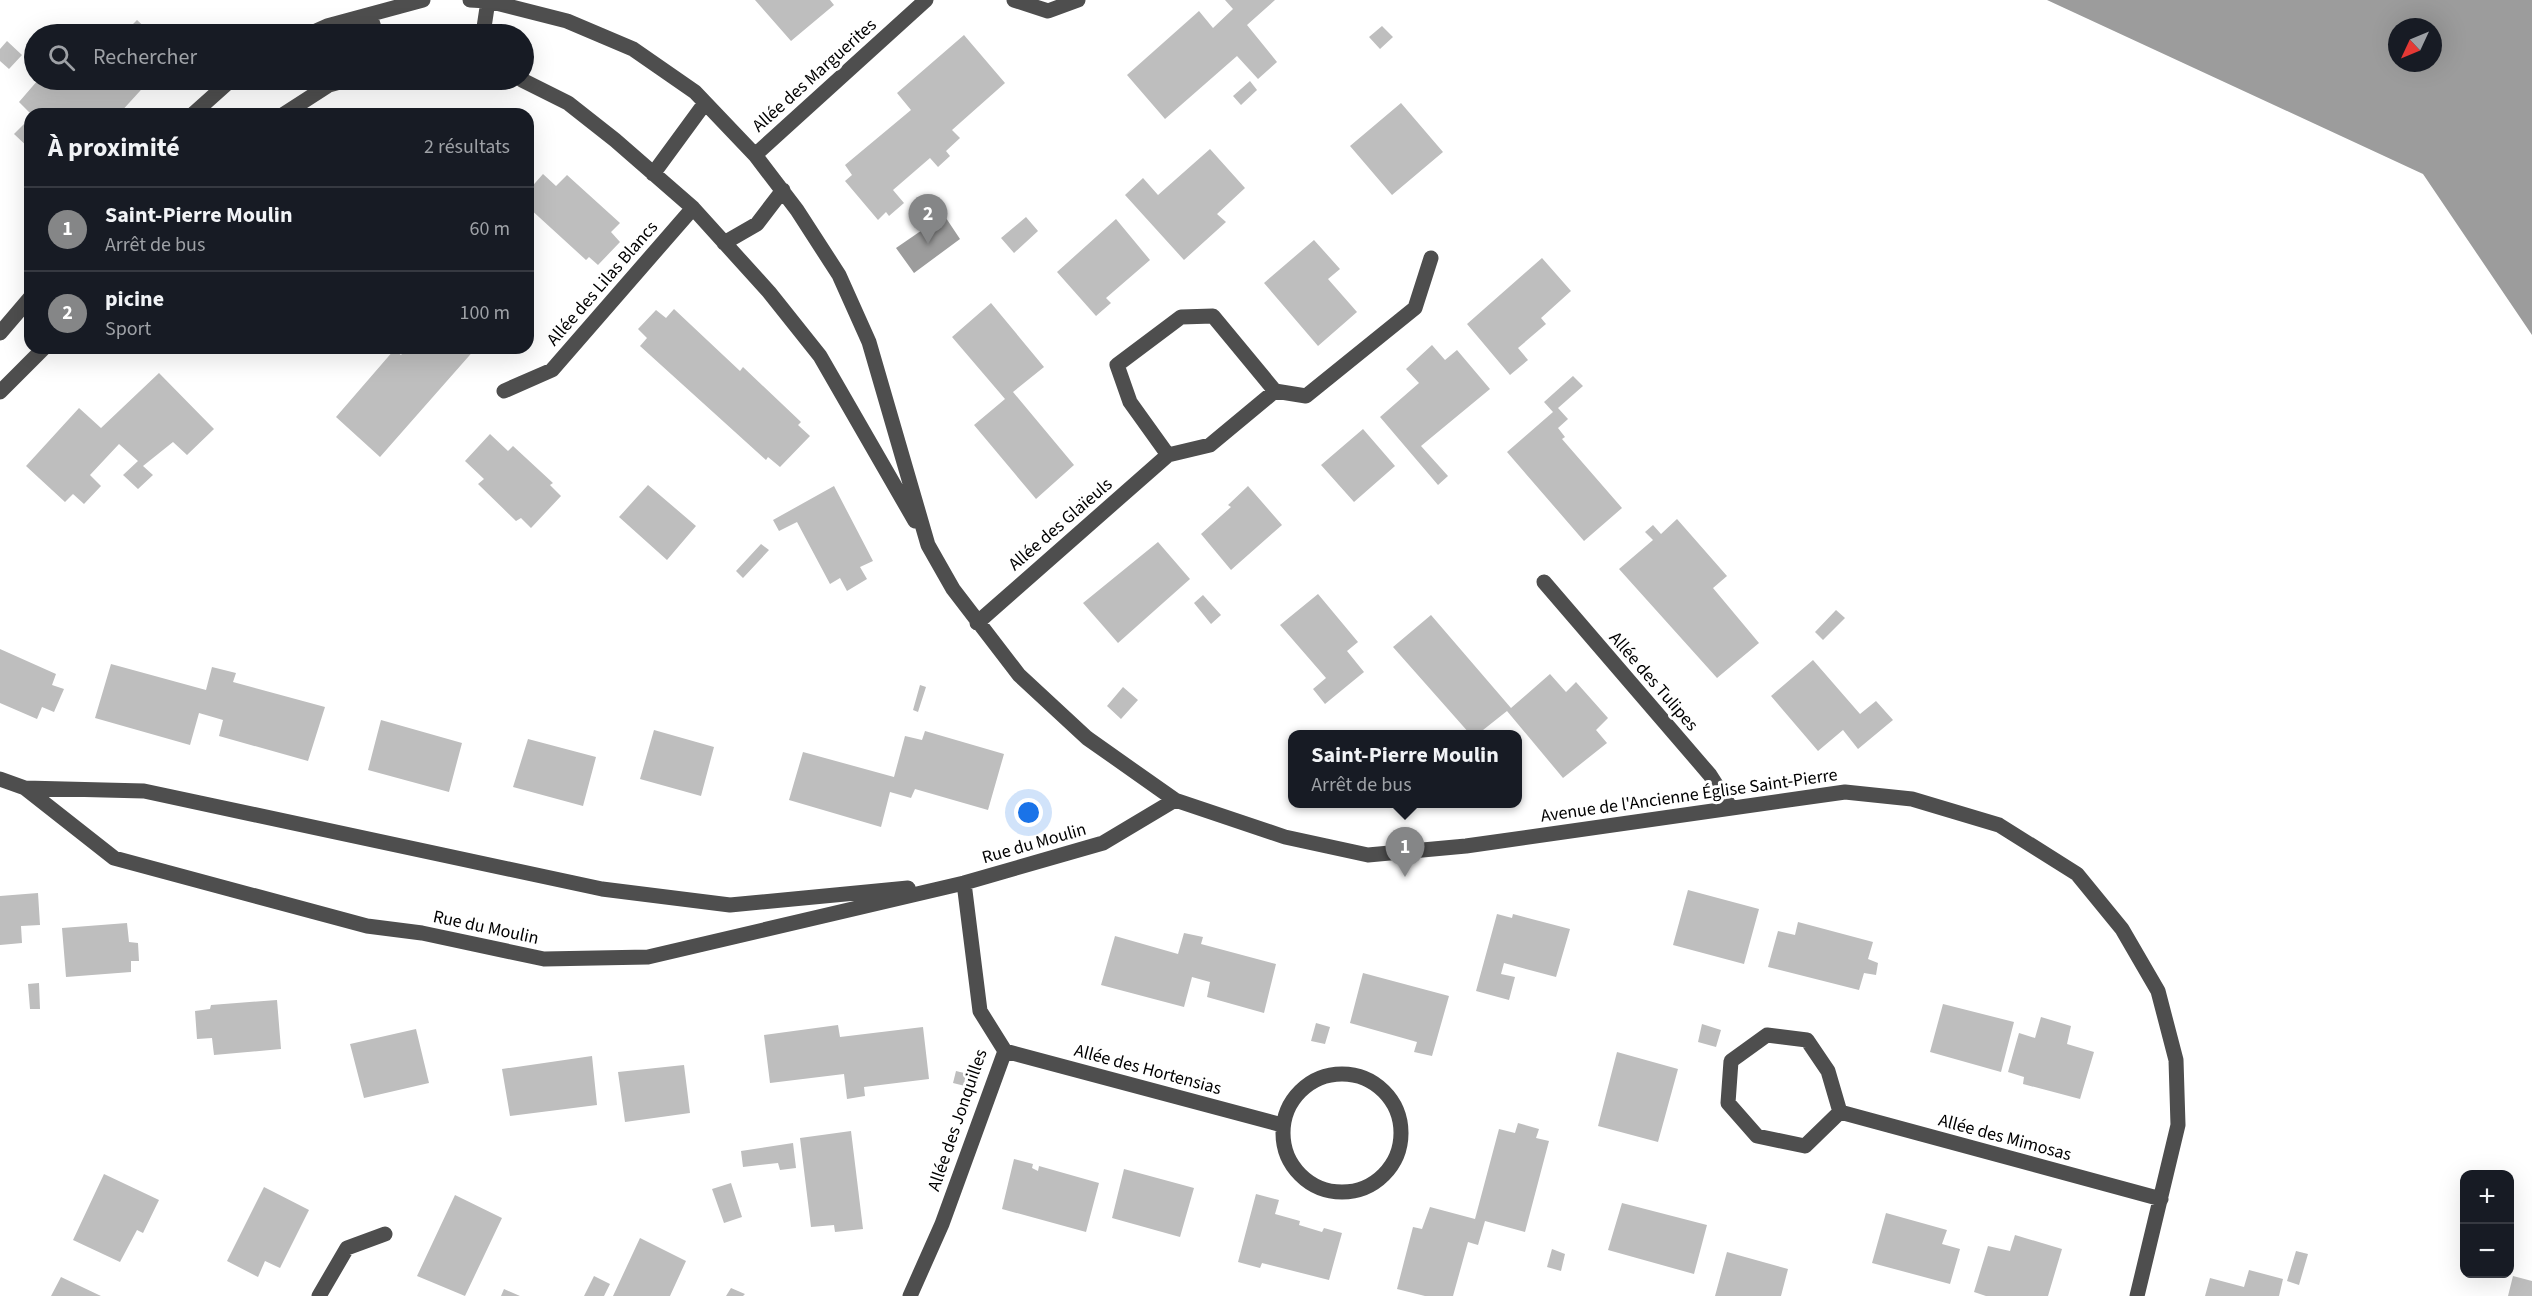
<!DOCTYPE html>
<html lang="fr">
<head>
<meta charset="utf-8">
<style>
	:root { --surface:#171b24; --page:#242831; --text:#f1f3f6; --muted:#9ea1a6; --line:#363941; --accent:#858687 }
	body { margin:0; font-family:"Source Sans 3",sans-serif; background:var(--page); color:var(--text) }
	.controls { position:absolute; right:18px; bottom:18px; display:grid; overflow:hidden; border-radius:12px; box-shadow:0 6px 24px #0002 }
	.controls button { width:54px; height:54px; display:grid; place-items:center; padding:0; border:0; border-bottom:2px solid var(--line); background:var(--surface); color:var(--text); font:30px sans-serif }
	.compass { position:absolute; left:2388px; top:18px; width:54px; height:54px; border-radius:50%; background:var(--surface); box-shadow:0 6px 24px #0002; rotate:226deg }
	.you { position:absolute; left:1029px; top:813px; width:21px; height:21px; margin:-15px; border:4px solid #fff; border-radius:50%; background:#1a73e8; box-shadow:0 0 0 9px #1a73e833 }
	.badge { display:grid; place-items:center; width:39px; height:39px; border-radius:50%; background:var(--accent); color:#fff; font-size:20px; font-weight:700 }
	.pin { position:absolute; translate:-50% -50px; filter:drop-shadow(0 2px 3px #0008) }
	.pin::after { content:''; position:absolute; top:32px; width:21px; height:18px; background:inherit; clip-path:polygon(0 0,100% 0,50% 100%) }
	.popup { position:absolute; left:1288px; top:730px; width:234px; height:78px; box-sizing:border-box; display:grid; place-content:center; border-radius:12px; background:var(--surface); filter:drop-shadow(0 2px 4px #0005); font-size:20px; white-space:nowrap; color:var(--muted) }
	.popup b { font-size:22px; color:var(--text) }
	.popup::after { content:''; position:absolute; left:50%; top:100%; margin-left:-12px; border:12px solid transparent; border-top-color:var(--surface) }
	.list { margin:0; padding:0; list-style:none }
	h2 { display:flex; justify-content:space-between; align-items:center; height:78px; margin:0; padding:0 24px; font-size:26px }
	h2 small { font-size:20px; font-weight:400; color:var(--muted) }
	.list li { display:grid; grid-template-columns:39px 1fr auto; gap:18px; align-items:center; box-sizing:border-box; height:84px; padding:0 24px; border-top:2px solid var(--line) }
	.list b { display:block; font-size:22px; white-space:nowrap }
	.list p { margin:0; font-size:20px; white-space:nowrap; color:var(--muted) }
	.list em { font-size:20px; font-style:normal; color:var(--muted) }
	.icon { flex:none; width:33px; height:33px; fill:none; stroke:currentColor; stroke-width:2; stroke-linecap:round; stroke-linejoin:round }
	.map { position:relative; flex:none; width:2532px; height:1296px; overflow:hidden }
	.search { position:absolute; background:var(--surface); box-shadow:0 6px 24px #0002; left:24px; top:24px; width:510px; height:66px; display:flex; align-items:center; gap:15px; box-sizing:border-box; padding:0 21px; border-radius:33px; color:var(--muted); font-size:22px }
	.panel { position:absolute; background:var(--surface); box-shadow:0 6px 24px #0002; left:24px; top:108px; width:510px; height:246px; border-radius:18px }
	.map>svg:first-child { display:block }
</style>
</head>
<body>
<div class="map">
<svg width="2532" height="1296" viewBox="0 0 2532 1296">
	<rect width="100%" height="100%" fill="#fff"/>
	<path fill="#9c9c9c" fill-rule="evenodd" d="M2047,0H2532V335L2423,174ZM2397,27H2433V63H2397Z
		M944,215L960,239L914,273L896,248Z"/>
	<path fill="#bebebe" d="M755,0H830L834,5L791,41Z
		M1225,0H1275L1247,25L1277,62L1258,79L1237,56L1165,119L1127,75L1199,11L1213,28L1233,9Z
		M137,20L150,32L158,26L167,34H123Z
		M1382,26L1393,37L1380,49L1369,37Z
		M964,35L1005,83L952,130L960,138L946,151L950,156L938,167L930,158L893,190L904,203L889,216L886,212L878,220L845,181L852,175L845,165L911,110L897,93Z
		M7,41L22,55L9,69L0,61V49Z
		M38,80H52L57,85L62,80H87L96,88L104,80H150L119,114H31L19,102Z
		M1250,81L1257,90L1241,105L1233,96Z
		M1401,103L1443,152L1392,195L1350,146Z
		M30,118V149L14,134Z
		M1210,149L1245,188L1217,214L1226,222L1184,260L1125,195L1143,178L1158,195Z
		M543,174L556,186L567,175L620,223L611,232L620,242L598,265L589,257L586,260L528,207V191Z
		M1026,217L1038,231L1014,253L1001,238Z
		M1116,219L1150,260L1106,298L1111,303L1096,316L1057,272Z
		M1314,240L1340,269L1328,279L1357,312L1318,346L1264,283Z
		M1542,258L1571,291L1541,318L1546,324L1518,348L1528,360L1510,375L1467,324Z
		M991,303L1044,367L1013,392L1074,465L1036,499L974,425L1005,399L952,337Z
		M674,309L740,371L743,367L801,422L798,425L810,436L780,467L768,457L766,460L640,346L647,338L638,329L656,310L666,318Z
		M1432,345L1445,360L1457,350L1490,389L1421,446L1448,476L1438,485L1380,417L1419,383L1406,369Z
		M407,348H476L380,457L336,417L394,350L401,355Z
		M159,373L214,429L187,455L173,442L143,466L153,475L138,489L123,475L138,461L119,444L90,475L101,486L84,504L73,494L65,502L26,466L79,408L101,428Z
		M1573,376L1583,386L1558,408L1568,419L1558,428L1565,437L1562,439L1622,508L1584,541L1507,452L1553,412L1544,402Z
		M1363,429L1395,466L1354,502L1321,465Z
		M490,434L508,451L513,446L553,483L550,485L561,496L531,528L521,518L516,521L478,484L484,479L465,461Z
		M648,485L696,526L667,560L619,517Z
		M834,486L873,561L860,567L867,579L847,591L840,578L830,584L797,522L779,531L773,520Z
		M1248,486L1282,525L1231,570L1201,534L1231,507L1228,505Z
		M1677,519L1727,576L1713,588L1759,643L1717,678L1619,569L1653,540L1645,532L1653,525L1661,534Z
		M1158,542L1190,579L1118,643L1083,603Z
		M761,544L769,550L743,578L736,571Z
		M1318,594L1358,642L1347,651L1364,672L1325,704L1313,689L1326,678L1280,625Z
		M1203,595L1221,615L1211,624L1194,603Z
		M1836,610L1845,618L1823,640L1815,632Z
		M1431,615L1511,708L1550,674L1566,692L1576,682L1608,718L1596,730L1607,743L1563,778L1507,711L1478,734H1470L1393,647Z
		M0,649L56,674L52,685L64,689L54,712L42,707L37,719L0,703Z
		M1813,660L1860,714L1876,701L1893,720L1858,749L1843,730L1818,751L1771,696Z
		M111,664L206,690L212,667L236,673L233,682L325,707L308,761L219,736L223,720L199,713L190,745L95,718Z
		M920,685L926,687L918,712L913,710Z
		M1123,687L1138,700L1121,719L1107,706Z
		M381,720L462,743L449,792L368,770Z
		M654,730L714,747L701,796L640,779Z
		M925,731L1004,754L988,810L915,789L911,798L890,792L881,827L789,800L803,752L894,777L905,736L922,740Z
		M528,739L596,757L583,806L513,787Z
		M1688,890L1759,909L1744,964L1673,945Z
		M38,893L40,925L21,926L22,943L0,945V896Z
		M1497,914L1512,918L1513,914L1570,929L1556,977L1504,963L1501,974L1515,977L1509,1000L1476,991Z
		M1798,922L1873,942L1868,959L1878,963L1876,975L1864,973L1859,990L1768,967L1778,931L1795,935Z
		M127,923L129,942L138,943L139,961H131V972L66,977L62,928Z
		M1184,933L1203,937L1201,944L1276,964L1264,1013L1207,997L1210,982L1192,977L1184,1007L1101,985L1115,936L1178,954Z
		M1363,973L1449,996L1432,1056L1414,1052L1417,1042L1350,1023Z
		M39,983L40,1009H30L28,984Z
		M277,1000L281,1049L214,1055L212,1038L197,1039L195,1011L210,1009L211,1005Z
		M1943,1004L2014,1022L2001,1072L1930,1052Z
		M2041,1017L2071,1026L2067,1044L2094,1052L2080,1099L2023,1084L2024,1077L2008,1072L2019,1033L2035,1038Z
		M1316,1023L1330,1027L1325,1044L1311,1041Z
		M1702,1024L1721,1030L1716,1047L1698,1042Z
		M838,1025L840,1037L923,1027L929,1079L864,1087L865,1096L847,1099L844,1074L770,1083L764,1035Z
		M416,1029L429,1083L364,1098L350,1044Z
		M1617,1052L1678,1069L1658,1142L1598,1126Z
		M592,1056L597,1105L510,1116L502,1069Z
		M684,1065L690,1113L625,1122L618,1072Z
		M956,1071L968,1074L965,1086L953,1083Z
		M1518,1123L1539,1129L1536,1138L1549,1141L1525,1232L1485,1221L1478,1245L1468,1242L1453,1296H1425L1397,1289L1413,1227L1422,1229L1430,1207L1475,1219L1499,1129L1515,1133Z
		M851,1131L863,1229L835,1232L834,1225L811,1227L800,1138Z
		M793,1143L796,1168L780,1170L778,1163L743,1167L741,1151Z
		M1014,1159L1033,1164L1032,1168L1038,1171L1039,1166L1099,1183L1086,1232L1002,1209Z
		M1124,1169L1194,1188L1180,1237L1112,1218Z
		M104,1174L159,1200L143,1233L137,1230L120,1262L73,1240Z
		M731,1183L742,1217L724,1223L712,1189Z
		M264,1187L309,1210L280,1268L265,1261L258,1277L227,1261Z
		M1256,1194L1279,1200L1275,1214L1300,1221L1299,1225L1322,1232L1324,1228L1342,1233L1329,1280L1262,1263L1260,1268L1238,1262Z
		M455,1195L502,1218L465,1296L417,1276Z
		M1622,1203L1707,1225L1694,1274L1608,1250Z
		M1886,1213L1947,1230L1942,1244L1960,1249L1950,1284L1872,1263Z
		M2015,1235L2062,1249L2048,1296H1986L1974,1292L1988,1246L2010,1251Z
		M640,1238L686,1261L670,1296H613Z
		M1552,1249L1565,1254L1561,1271L1547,1267Z
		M2296,1251L2308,1254L2299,1285L2287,1281Z
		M1727,1252L1788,1269L1781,1296H1715Z
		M2249,1270L2283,1279L2279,1296H2205L2210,1278L2244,1287Z
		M594,1276L610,1284L604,1296H584Z
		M2513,1276L2532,1281V1296H2508Z
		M61,1277L101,1296H51Z
		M731,1288L745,1294L743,1296H726Z
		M504,1289L520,1296H501Z"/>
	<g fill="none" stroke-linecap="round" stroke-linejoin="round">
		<path stroke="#4e4e4e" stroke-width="15" d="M470,0L488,1L567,21L633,49L695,92L755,155L797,210L839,275L869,342L928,545L953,589L1019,675L1087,738L1175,800L1285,837L1368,855L1466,846L1845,792L1912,799L1999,825L2077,874L2122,929L2158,991L2176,1060L2178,1125L2137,1296
			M1014,0L1048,11L1078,0
			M370,15L376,34
			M309,34L327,26L423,0
			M483,34L488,1
			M522,80L568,103L615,140L693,208L769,292L820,356L915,521
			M193,114L231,80
			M284,114L329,85L347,80
			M755,155L926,0
			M653,174L705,103
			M724,243L757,224L783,190
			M0,333L30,298
			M504,391L552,370L693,208
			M0,392L44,348
			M1168,455L1130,402L1117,365L1181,317L1213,316L1275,391
			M1544,582L1710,775L1731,808
			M977,623L1168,455L1210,445L1275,391L1306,396L1415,308L1431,258
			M0,779L25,788L144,791L602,889L730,905L908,888
			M25,788L114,858L367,926L422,933L544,959L648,957L964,883L1103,843L1175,800
			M1767,1035L1807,1040L1828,1071L1840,1112L1805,1146L1757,1136L1728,1103L1731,1061Z
			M1005,1051L1282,1125
			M1283 1133a59 59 0 1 1 118 0a59 59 0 1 1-118 0Z
			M1840,1112L2161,1199
			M319,1296L347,1248L385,1234
			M910,1296L942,1224L1005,1051L980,1011L964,883"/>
	</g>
	<g text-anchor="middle" stroke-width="6" stroke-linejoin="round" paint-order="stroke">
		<g font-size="18" fill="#000" stroke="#fff">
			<text transform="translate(814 75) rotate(-42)" y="6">Allée des Marguerites</text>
			<text transform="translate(602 283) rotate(-49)" y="6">Allée des Lilas Blancs</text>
			<text transform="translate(1060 524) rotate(-41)" y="6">Allée des Glaïeuls</text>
			<text transform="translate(1654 681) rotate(49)" y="6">Allée des Tulipes</text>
			<text transform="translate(1689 795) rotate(-8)" y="6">Avenue de l'Ancienne Église Saint-Pierre</text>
			<text transform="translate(1034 843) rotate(-16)" y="6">Rue du Moulin</text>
			<text transform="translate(486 927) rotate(12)" y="6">Rue du Moulin</text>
			<text transform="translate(1148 1069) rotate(15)" y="6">Allée des Hortensias</text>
			<text transform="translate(957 1120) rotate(-71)" y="6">Allée des Jonquilles</text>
			<text transform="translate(2005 1137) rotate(15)" y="6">Allée des Mimosas</text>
		</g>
	</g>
</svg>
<div class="controls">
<button>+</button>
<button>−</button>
</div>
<svg class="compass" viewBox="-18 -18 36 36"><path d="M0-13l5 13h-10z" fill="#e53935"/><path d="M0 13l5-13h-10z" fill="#9ea1a6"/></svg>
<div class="you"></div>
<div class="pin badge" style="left:1405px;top:877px">1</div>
<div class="popup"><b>Saint-Pierre Moulin</b>Arrêt de bus</div>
<div class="pin badge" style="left:928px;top:244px">2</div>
<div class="search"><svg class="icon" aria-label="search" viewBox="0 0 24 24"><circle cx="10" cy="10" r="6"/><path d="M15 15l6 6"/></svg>Rechercher</div>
<section class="panel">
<h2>À proximité<small>2 résultats</small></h2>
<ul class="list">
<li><span class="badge">1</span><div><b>Saint-Pierre Moulin</b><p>Arrêt de bus</p></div><em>60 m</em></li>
<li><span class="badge">2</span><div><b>picine</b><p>Sport</p></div><em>100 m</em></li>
</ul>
</section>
</div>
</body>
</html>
